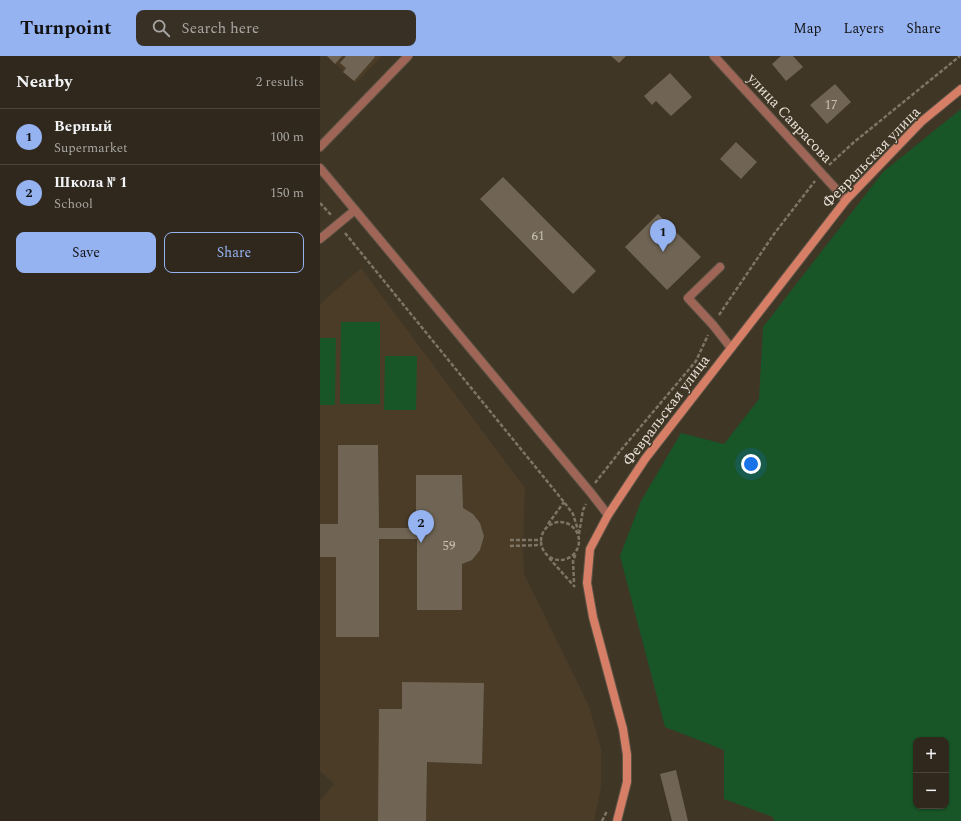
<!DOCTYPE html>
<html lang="en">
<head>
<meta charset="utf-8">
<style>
	:root { --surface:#30281c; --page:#383025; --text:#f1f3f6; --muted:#a8a6a3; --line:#4b443b; --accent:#95b2f1 }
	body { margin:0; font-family:Spectral,serif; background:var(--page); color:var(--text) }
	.controls { position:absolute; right:12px; bottom:12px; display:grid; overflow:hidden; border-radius:8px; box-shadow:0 1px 3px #0004 }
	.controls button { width:36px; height:36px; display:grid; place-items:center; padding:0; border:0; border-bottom:1px solid var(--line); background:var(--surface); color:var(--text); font:20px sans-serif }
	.you { position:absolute; left:431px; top:408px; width:14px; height:14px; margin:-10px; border:3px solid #fff; border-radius:50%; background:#1a73e8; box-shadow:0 0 0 6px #1a73e833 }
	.badge { display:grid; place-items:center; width:26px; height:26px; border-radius:50%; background:var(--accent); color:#111; font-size:13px; font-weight:700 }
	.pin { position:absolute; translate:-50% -33px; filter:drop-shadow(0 1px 2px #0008) }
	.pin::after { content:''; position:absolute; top:21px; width:14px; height:12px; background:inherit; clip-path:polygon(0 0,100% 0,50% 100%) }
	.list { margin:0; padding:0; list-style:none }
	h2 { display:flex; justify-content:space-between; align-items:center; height:52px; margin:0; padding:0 16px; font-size:17px }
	h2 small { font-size:13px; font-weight:400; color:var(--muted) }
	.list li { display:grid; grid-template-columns:26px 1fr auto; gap:12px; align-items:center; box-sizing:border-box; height:56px; padding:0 16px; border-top:1px solid var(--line) }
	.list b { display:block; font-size:15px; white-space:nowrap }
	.list p { margin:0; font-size:13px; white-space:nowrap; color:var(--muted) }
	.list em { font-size:13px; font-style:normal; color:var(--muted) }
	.actions { display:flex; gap:8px; padding:12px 16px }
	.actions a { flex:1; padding:9px 0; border:1px solid var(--accent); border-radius:8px; text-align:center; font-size:14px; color:var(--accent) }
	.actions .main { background:var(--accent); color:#111 }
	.icon { flex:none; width:22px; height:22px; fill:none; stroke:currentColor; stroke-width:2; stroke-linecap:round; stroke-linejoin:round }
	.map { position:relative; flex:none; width:641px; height:765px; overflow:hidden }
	header { display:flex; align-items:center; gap:24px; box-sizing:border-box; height:56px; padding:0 20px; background:var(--accent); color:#111 }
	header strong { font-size:19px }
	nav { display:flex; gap:22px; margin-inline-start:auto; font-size:14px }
	.search { width:280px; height:36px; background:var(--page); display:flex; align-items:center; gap:10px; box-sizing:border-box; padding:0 14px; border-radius:8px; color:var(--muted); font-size:15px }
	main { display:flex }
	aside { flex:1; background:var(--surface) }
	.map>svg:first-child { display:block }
</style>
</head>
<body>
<header>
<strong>Turnpoint</strong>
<div class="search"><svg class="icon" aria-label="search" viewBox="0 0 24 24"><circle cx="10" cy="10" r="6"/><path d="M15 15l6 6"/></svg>Search here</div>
<nav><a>Map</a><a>Layers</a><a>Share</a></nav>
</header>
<main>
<aside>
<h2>Nearby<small>2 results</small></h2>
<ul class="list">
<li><span class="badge">1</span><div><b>Верный</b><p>Supermarket</p></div><em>100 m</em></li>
<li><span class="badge">2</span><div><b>Школа № 1</b><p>School</p></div><em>150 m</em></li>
</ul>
<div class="actions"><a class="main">Save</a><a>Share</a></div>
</aside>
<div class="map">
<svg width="641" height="765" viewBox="0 0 641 765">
	<rect width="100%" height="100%" fill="#403626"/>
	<path fill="#4a3c26" d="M7,0H62L36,27Z
		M41,212L205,432L203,490L204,518L269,650L281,692V732L274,765H0V745L14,728L0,715V248Z"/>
	<path fill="#185527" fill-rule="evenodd" d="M641,53V765H454L453,761L404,743V694L345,671L300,500L321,445L361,377L404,388L439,343L443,271L563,116ZM596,684H626V750H596Z
		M21,266H60V348H20Z
		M0,282H16L15,349H0Z
		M65,300H97L96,354H64Z"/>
	<path fill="#706554" d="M7,0H22L15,8Z
		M26,0H54L55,1L34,25L23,16L26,12L20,7Z
		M291,0H306L299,7Z
		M461,0H473L483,11L466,25L452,8Z
		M350,17L372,41L351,60L336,45L332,49L324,40Z
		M515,28L531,46L507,68L490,49Z
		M416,86L437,106L421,123L400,103Z
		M183,121L276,215L253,238L160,143Z
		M338,158L381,201L347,234L305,191Z
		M18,389H58L59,472H96V419H142L143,452L153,458L160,467L164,480L160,494L152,504L142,508V554H97V483H59V581H16V501H0V468H18Z
		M82,626L164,627L162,708L107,706L106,765H58L59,653H82Z
		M356,714L368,765H352L340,718Z"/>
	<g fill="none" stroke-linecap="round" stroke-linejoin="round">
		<defs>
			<path id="service" d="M0,91L88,0
				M0,183L35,154
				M400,211L368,242L393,269L411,292"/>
			<path id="minor" d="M394,0L526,144
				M0,112L271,437L288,459"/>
			<path id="secondary" d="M297,765L307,726V699L303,673L273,561L267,527L270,493L288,459L325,403L526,144L601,66L641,33"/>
		</defs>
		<use href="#service" stroke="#5e5546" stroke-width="10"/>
		<use href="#minor" stroke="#5e5546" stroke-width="10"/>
		<use href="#secondary" stroke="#5e5546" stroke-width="10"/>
		<path stroke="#7e7567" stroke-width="2.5" stroke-dasharray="4 2" stroke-linecap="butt" d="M509,109L533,87L640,0
			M0,147L12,160
			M25,177L244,446L253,458L258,474
			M399,259L454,178L495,125
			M275,427L301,394L376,305L388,279
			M221 485a19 19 0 1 1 38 0a19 19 0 1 1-38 0Z
			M228,468L244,446
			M259,478L263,454L266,448
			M190,484H220
			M190,490L221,489
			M229,502L255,531
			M254,526L253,505L256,497
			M282,765L287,755"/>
		<use href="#service" stroke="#9f6657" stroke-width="8"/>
		<use href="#minor" stroke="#9f6657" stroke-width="8"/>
		<use href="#secondary" stroke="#d77e67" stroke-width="8"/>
	</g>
	<g text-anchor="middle" stroke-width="3" stroke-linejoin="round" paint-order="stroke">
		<g font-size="13" fill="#cac2b7">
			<text x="511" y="53">17</text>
			<text x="218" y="184">61</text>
			<text x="129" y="494">59</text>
		</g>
		<g font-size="15" fill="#e8e1d8" stroke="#403626">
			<text transform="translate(470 62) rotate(47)" y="5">улица Саврасова</text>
			<text transform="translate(551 101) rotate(-46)" y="5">Февральская улица</text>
			<text transform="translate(346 354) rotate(-53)" y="5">Февральская улица</text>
		</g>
	</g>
</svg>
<div class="controls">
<button>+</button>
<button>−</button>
</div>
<div class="you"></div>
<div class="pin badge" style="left:343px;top:196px">1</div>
<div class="pin badge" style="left:101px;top:487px">2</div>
</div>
</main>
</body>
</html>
